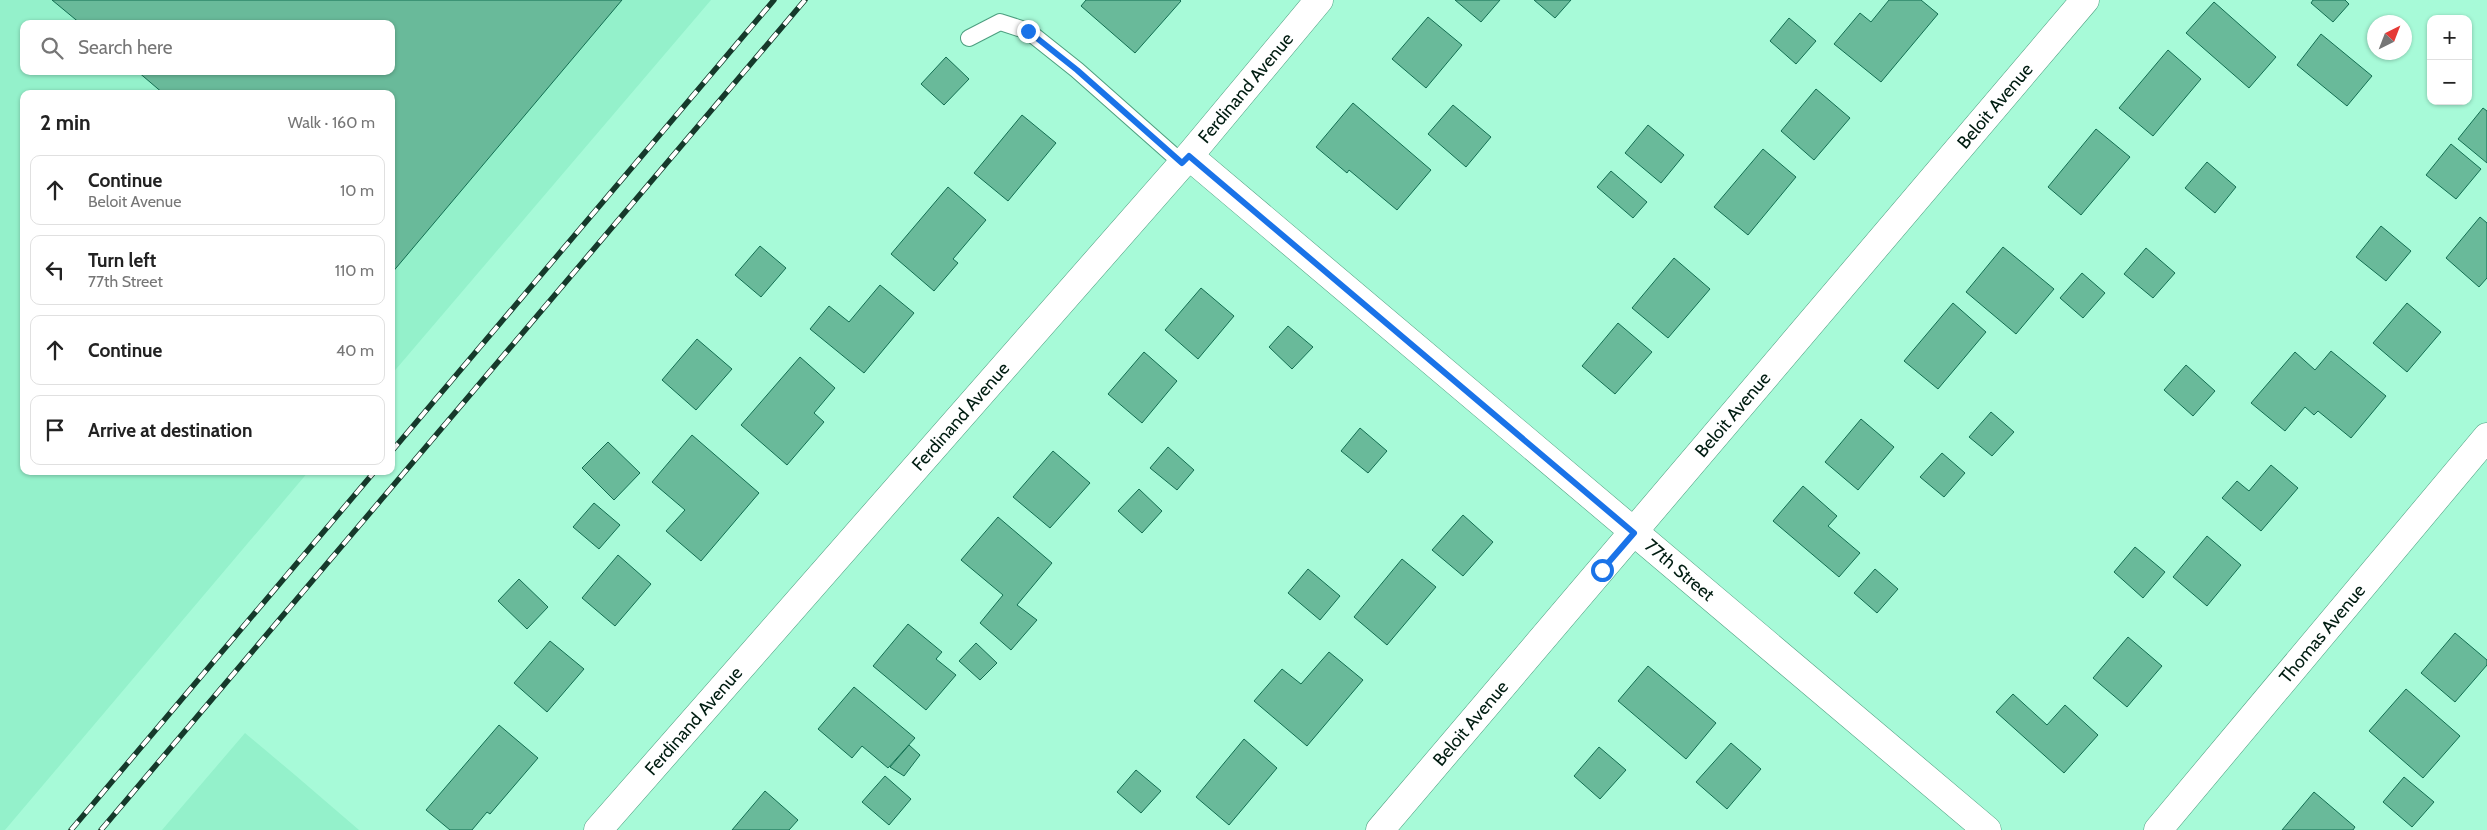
<!DOCTYPE html>
<html lang="en">
<head>
<meta charset="utf-8">
<style>
	:root { --surface:#fff; --page:#f6f6f6; --text:#222; --muted:#767676; --line:#e0e0e0 }
	body { margin:0; font-family:Cabin,sans-serif; background:var(--page); color:var(--text) }
	.controls { position:absolute; right:15px; top:15px; display:grid; overflow:hidden; border-radius:10px; box-shadow:0 1px 4px #0004 }
	.controls button { width:45px; height:45px; display:grid; place-items:center; padding:0; border:0; border-bottom:1px solid var(--line); background:var(--surface); color:var(--text); font:25px sans-serif }
	.compass { position:absolute; left:2367px; top:15px; width:45px; height:45px; border-radius:50%; background:var(--surface); box-shadow:0 1px 4px #0004; rotate:42deg }
	.stop { position:absolute; width:15px; height:15px; margin:-11px; border:4px solid #1a73e8; border-radius:50%; background:#fff }
	.stop.end { background:#1a73e8; border-color:#fff; box-shadow:0 1px 5px #0008 }
	.list { margin:0; padding:0; list-style:none }
	h2 { display:flex; justify-content:space-between; align-items:center; height:65px; margin:0; padding:0 20px; font-size:21px }
	h2 small { font-size:16px; font-weight:400; color:var(--muted) }
	.list li { display:grid; grid-template-columns:32px 1fr auto; gap:15px; align-items:center; box-sizing:border-box; height:70px; margin:0 10px 10px; padding:0 10px; border:1px solid var(--line); border-radius:10px }
	.list b { display:block; font-size:19px; white-space:nowrap }
	.list p { margin:0; font-size:16px; white-space:nowrap; color:var(--muted) }
	.list em { font-size:16px; font-style:normal; color:var(--muted) }
	.icon { flex:none; width:28px; height:28px; fill:none; stroke:currentColor; stroke-width:2; stroke-linecap:round; stroke-linejoin:round }
	.map { position:relative; flex:none; width:2487px; height:830px; overflow:hidden }
	.search { position:absolute; background:var(--surface); box-shadow:0 1px 4px #0004; left:20px; top:20px; width:375px; height:55px; display:flex; align-items:center; gap:12px; box-sizing:border-box; padding:0 18px; border-radius:10px; color:var(--muted); font-size:19px }
	.panel { position:absolute; background:var(--surface); box-shadow:0 1px 4px #0004; left:20px; top:90px; width:375px; height:385px; border-radius:10px }
	.map>svg:first-child { display:block }
</style>
</head>
<body>
<div class="map">
<svg width="2487" height="830" viewBox="0 0 2487 830">
	<rect width="100%" height="100%" fill="#a7fad8"/>
	<path fill="#94f1cb" fill-rule="evenodd" d="M0,0H711L391,375V94H24V471H309L5,830H0ZM24,24H391V71H24Z
		M245,733L295,775L359,830H162Z"/>
	<path fill="#69ba9a" stroke="#136f52" d="M52,0H622L391,274V94H164L137,71H391V24H81Z
		M1086,0H1180L1181,1L1135,53L1081,6Z
		M1455,0H1500L1481,22Z
		M1534,0H1571L1555,18Z
		M1889,0H1921L1938,14L1881,82L1834,44L1860,13L1871,22Z
		M2313,0H2345L2349,4L2333,22L2311,3Z
		M2214,2L2276,57L2249,88L2186,33Z
		M1428,17L1462,45L1426,88L1392,59Z
		M1789,18L1816,41L1796,64L1770,41Z
		M2321,34L2372,76L2347,106L2297,65Z
		M2168,50L2201,79L2153,136L2119,108Z
		M946,57L969,79L944,105L921,84Z
		M1816,89L1850,118L1814,160L1781,131Z
		M1353,103L1431,170L1397,210L1349,170L1347,173L1316,147Z
		M1453,105L1491,137L1466,167L1428,134Z
		M2483,108L2487,111V163L2458,139Z
		M1022,115L1056,143L1008,201L974,173Z
		M1648,125L1684,155L1661,183L1625,153Z
		M2096,129L2130,157L2081,215L2048,187Z
		M2451,144L2481,169L2456,199L2426,175Z
		M1763,149L1796,177L1748,235L1714,207Z
		M2207,162L2236,187L2215,213L2185,188Z
		M1611,171L1647,202L1633,218L1597,187Z
		M948,187L986,220L953,259L958,263L934,291L891,254Z
		M2480,217L2487,223V278L2479,287L2446,258Z
		M2381,226L2411,251L2386,281L2356,257Z
		M760,246L786,268L761,297L735,275Z
		M2003,247L2054,289L2016,334L1966,292Z
		M2146,248L2175,273L2153,298L2124,274Z
		M1674,258L1710,289L1668,338L1632,308Z
		M2082,273L2105,293L2083,318L2060,298Z
		M880,285L914,313L864,373L810,329L829,306L849,322Z
		M1201,288L1234,316L1198,359L1165,330Z
		M1953,303L1986,332L1938,389L1904,361Z
		M2407,303L2441,332L2407,372L2373,343Z
		M1618,323L1652,352L1615,394L1582,366Z
		M1288,326L1313,347L1292,369L1269,347Z
		M697,339L732,369L696,410L662,380Z
		M2331,351L2386,396L2351,438L2318,411L2314,415L2305,407L2285,431L2251,403L2295,352L2315,370Z
		M1144,352L1177,381L1142,423L1108,394Z
		M800,357L835,388L814,413L824,422L787,465L741,425Z
		M2186,365L2215,391L2193,416L2164,390Z
		M1991,412L2014,432L1992,456L1969,437Z
		M1861,419L1894,447L1858,490L1825,462Z
		M1360,428L1387,451L1368,473L1341,451Z
		M692,435L759,493L701,561L666,531L685,510L652,482Z
		M608,442L640,473L614,500L582,468Z
		M1168,447L1194,470L1177,490L1150,468Z
		M1053,451L1090,483L1050,528L1013,497Z
		M1942,453L1965,473L1944,497L1920,477Z
		M2271,465L2298,488L2261,531L2222,498L2237,481L2249,491Z
		M1803,486L1837,516L1828,526L1860,553L1839,577L1773,521Z
		M1139,489L1162,511L1142,533L1118,511Z
		M594,503L620,525L599,549L573,527Z
		M1463,515L1493,542L1463,576L1432,550Z
		M998,517L1052,563L1017,605L1037,620L1011,650L980,623L1003,595L961,560Z
		M2207,536L2241,565L2207,606L2173,577Z
		M2135,547L2165,572L2143,598L2114,572Z
		M618,555L651,584L615,626L582,598Z
		M1402,559L1436,587L1387,645L1354,617Z
		M1308,569L1340,596L1320,620L1288,593Z
		M1875,569L1898,589L1877,613L1854,593Z
		M519,579L548,607L527,629L498,601Z
		M908,624L942,652L936,659L956,675L926,710L873,666Z
		M2455,633L2487,660V665L2455,702L2421,673Z
		M2128,637L2162,666L2127,707L2093,678Z
		M550,641L584,669L547,712L514,683Z
		M976,643L997,663L980,680L959,661Z
		M1329,652L1363,680L1307,746L1254,701L1282,669L1301,684Z
		M1648,666L1716,723L1686,759L1618,701Z
		M854,687L915,738L888,768L862,746L852,758L818,729Z
		M2406,689L2460,736L2423,778L2369,731Z
		M2013,694L2047,725L2065,705L2098,735L2064,773L1996,712Z
		M499,725L538,758L490,814L487,812L472,830H450L426,810Z
		M1244,739L1277,768L1229,825L1196,797Z
		M1731,743L1761,769L1727,809L1696,782Z
		M909,745L920,755L904,776L890,767Z
		M1599,747L1626,770L1600,799L1574,776Z
		M1136,770L1161,791L1141,813L1117,792Z
		M885,776L911,799L889,825L862,802Z
		M2404,777L2434,802L2412,827L2383,802Z
		M765,791L798,820L789,830H732Z
		M2314,792L2355,827L2353,830H2282Z"/>
	<g fill="none" stroke-linecap="round" stroke-linejoin="round">
		<defs>
			<path id="lane" d="M969,38L1000,22L1028,31L1077,70L1182,163"/>
			<g id="street">
				<path id="s1" d="M1189,156L1987,830"/>
				<path id="s2" d="M598,830L1189,156L1319,0"/>
				<path id="s3" d="M1380,830L2085,0"/>
				<path id="s4" d="M2158,830L2487,437"/>
			</g>
		</defs>
		<use href="#lane" stroke="#4c9e7f" stroke-width="18"/>
		<use href="#street" stroke="#4c9e7f" stroke-width="29"/>
		<use href="#lane" stroke="#fff" stroke-width="16"/>
		<use href="#street" stroke="#fff" stroke-width="28"/>
		<defs>
			<path id="rail" d="M391,452L774,0
				M71,830L375,471
				M101,830L805,0"/>
		</defs>
		<use href="#rail" stroke="#16392b" stroke-width="5.5"/>
		<use href="#rail" stroke="#fff" stroke-width="4" stroke-dasharray="11" stroke-linecap="butt"/>
	</g>
	<g fill="none" stroke-linecap="round" stroke-linejoin="round">
		<path stroke="#1a73e8" stroke-width="6" d="M1028,31L1077,70L1182,163L1189,156L1634,533L1602,570"/>
	</g>
	<g text-anchor="middle" stroke-width="4" stroke-linejoin="round" paint-order="stroke">
		<g font-size="18" fill="#001c11" stroke="#fff">
			<text dy="6" stroke="none"><textPath href="#s2" startOffset="985">Ferdinand Avenue</textPath></text>
			<text dy="6" stroke="none"><textPath href="#s3" startOffset="950">Beloit Avenue</textPath></text>
			<text dy="6" stroke="none"><textPath href="#s2" startOffset="550">Ferdinand Avenue</textPath></text>
			<text dy="6" stroke="none"><textPath href="#s3" startOffset="545">Beloit Avenue</textPath></text>
			<text dy="6" stroke="none"><textPath href="#s1" startOffset="642">77th Street</textPath></text>
			<text dy="6" stroke="none"><textPath href="#s4" startOffset="256">Thomas Avenue</textPath></text>
			<text dy="6" stroke="none"><textPath href="#s2" startOffset="145">Ferdinand Avenue</textPath></text>
			<text dy="6" stroke="none"><textPath href="#s3" startOffset="140">Beloit Avenue</textPath></text>
		</g>
	</g>
</svg>
<div class="controls">
<button>+</button>
<button>−</button>
</div>
<svg class="compass" viewBox="-18 -18 36 36"><path d="M0-13l5 13h-10z" fill="#e53935"/><path d="M0 13l5-13h-10z" fill="#767676"/></svg>
<div class="stop" style="left:1602px;top:570px"></div>
<div class="stop end" style="left:1028px;top:31px"></div>
<div class="search"><svg class="icon" aria-label="search" viewBox="0 0 24 24"><circle cx="10" cy="10" r="6"/><path d="M15 15l6 6"/></svg>Search here</div>
<section class="panel">
<h2>2 min<small>Walk · 160 m</small></h2>
<ul class="list">
<li><svg class="icon" aria-label="ahead" viewBox="0 0 24 24"><path d="M12 20V5M6 11l6-6 6 6"/></svg><div><b>Continue</b><p>Beloit Avenue</p></div><em>10 m</em></li>
<li><svg class="icon" aria-label="left" viewBox="0 0 24 24"><path d="M17 20v-9H6M10 6l-5 5 5 5"/></svg><div><b>Turn left</b><p>77th Street</p></div><em>110 m</em></li>
<li><svg class="icon" aria-label="ahead" viewBox="0 0 24 24"><path d="M12 20V5M6 11l6-6 6 6"/></svg><div><b>Continue</b></div><em>40 m</em></li>
<li><svg class="icon" aria-label="arrive" viewBox="0 0 24 24"><path d="M6 21V4h12l-3 4 3 4H6"/></svg><div><b>Arrive at destination</b></div></li>
</ul>
</section>
</div>
</body>
</html>
